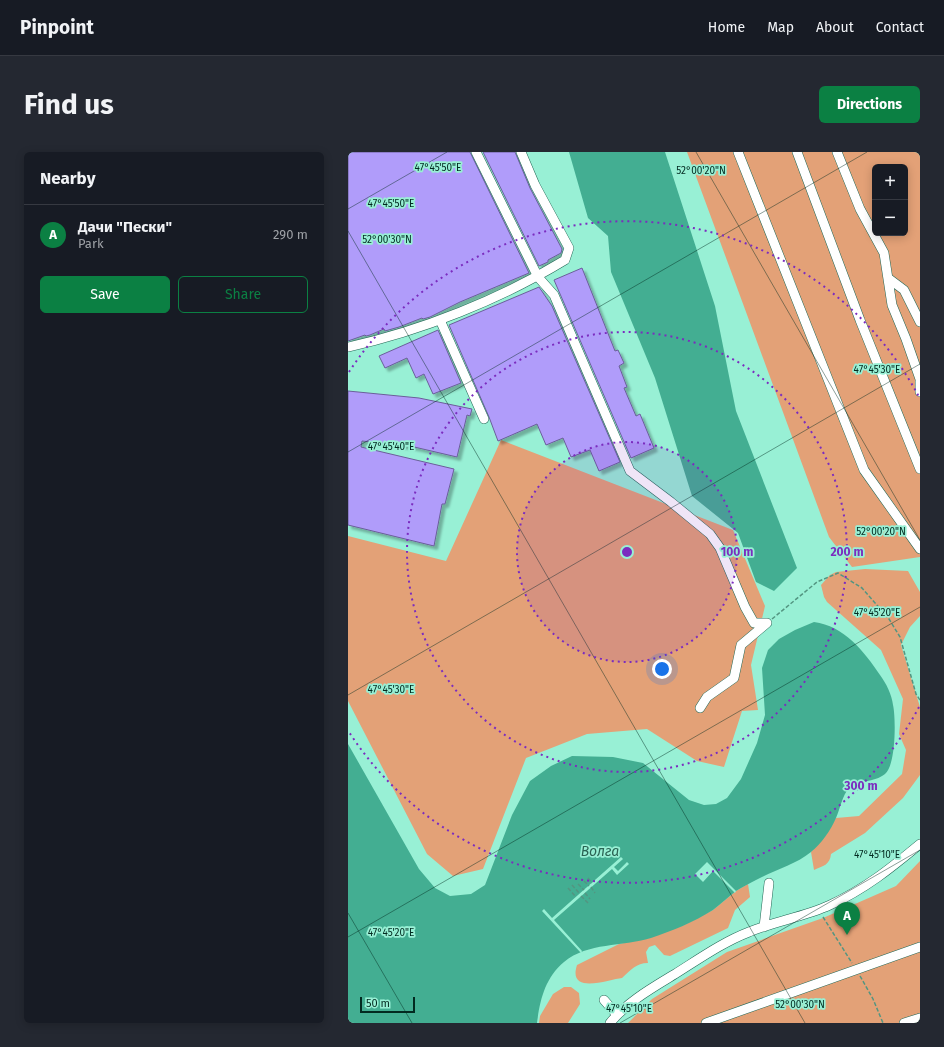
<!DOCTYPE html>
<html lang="en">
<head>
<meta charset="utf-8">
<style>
	:root { --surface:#171b24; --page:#242831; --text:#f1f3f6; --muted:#9ea1a6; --line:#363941; --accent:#0b8043 }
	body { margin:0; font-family:"Fira Sans",sans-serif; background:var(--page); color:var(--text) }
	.controls { position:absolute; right:12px; top:12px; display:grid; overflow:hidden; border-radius:6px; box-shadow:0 2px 10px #0003 }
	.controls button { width:36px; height:36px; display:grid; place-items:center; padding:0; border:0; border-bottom:1px solid var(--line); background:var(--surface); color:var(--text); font:20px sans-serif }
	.scale { position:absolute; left:12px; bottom:10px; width:55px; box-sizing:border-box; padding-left:4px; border:2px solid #022a20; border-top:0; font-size:11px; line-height:14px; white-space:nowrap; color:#022a20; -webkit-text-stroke:3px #98f0d5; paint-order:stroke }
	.you { position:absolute; left:314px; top:517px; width:14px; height:14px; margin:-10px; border:3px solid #fff; border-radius:50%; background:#1a73e8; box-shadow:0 0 0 6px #1a73e833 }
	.badge { display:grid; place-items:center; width:26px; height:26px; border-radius:50%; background:var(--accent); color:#fff; font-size:13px; font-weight:700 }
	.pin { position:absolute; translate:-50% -33px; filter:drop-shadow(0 1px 2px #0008) }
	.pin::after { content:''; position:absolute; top:21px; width:14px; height:12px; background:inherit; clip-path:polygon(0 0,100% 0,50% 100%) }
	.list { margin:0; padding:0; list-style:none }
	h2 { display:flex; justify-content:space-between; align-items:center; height:52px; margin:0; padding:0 16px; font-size:17px }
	h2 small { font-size:13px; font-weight:400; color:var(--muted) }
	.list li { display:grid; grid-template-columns:26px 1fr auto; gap:12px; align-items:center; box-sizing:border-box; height:60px; padding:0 16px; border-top:1px solid var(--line) }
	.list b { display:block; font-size:15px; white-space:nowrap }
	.list p { margin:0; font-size:13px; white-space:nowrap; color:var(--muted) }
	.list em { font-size:13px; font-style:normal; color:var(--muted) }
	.actions { display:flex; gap:8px; padding:12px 16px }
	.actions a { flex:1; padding:9px 0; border:1px solid var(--accent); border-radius:6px; text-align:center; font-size:14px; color:var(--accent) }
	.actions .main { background:var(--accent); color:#fff }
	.map { position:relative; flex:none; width:572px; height:871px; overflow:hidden; border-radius:6px }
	header { display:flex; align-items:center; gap:24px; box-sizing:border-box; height:56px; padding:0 20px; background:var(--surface); border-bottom:1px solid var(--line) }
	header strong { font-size:19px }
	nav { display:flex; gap:22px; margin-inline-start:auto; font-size:14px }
	.intro { display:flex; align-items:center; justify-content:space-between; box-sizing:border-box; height:96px; padding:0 24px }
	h1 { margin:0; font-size:28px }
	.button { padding:10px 18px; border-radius:6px; background:var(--accent); color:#fff; font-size:14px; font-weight:700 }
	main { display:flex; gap:24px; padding:0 24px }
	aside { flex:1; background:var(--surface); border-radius:6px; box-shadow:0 2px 10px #0003 }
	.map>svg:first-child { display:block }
</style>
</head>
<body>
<header>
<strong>Pinpoint</strong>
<nav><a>Home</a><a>Map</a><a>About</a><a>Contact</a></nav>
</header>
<div class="intro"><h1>Find us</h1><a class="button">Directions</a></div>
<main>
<aside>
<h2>Nearby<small></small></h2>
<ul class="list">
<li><span class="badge">A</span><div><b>Дачи &quot;Пески&quot;</b><p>Park</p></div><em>290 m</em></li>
</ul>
<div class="actions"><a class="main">Save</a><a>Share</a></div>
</aside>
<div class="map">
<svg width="572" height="871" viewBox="0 0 572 871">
	<defs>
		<filter id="shadow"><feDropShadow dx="3.5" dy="3.5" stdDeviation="1" flood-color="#0004"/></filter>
	</defs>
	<rect width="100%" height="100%" fill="#98f0d5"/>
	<path fill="#e3a177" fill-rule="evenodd" d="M339,0H572V405L504,415L481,385ZM527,15H557V81H527Z
		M153,288L385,378L417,454L403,513L410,558L394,559L376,615L349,609L299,577L239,582L178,606L135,717L105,724L79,702L0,549V384L98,409Z
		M517,417L560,419L572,440V464L562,475L553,493L572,555V623L555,646L517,681L483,702C482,713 475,714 466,718L463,700L478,683L488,666L511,664L554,622L558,598L551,582L555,547L533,498L479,450L476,445L473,433L482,423L488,420Z
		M572,709V871H280L304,847L379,800L475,766L548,734Z
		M400,732L402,745L387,758L380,776L322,804L316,803L307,793L301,795L298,800L300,811C288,811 283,818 274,826C262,827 219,844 229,813L271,792L301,786L336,773L365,758L388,739Z
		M216,835H223L231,841L232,852L220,871H191L192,864L205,842Z"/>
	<path fill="#43ae92" d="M221,0H317L367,154L388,259L449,416L426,439L408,430L390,381L344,344L307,226L263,120L260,84L240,66Z
		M466,470C496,474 516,499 532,523C538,531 544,543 545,553C548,566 548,613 537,622C526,631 510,628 501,636C494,644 492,657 488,666C483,678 473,692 463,700C447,713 426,718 408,728C401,732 394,735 388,739C380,745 373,752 365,758C346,770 324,779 303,786C274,795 240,790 216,810C197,826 192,848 189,871H0V592L71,717L87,736L102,744L123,742L137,733L164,663L182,629L203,614L224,604L265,605L295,611L341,648L356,653L368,652L379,646L393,627L409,591L417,563L414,516L420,498L431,487L447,478Z"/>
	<path fill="#98f0d5" d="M273,705L275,707L266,715L270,719L279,710L281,712L269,723L264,717L206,768L234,799L233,801L194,759L196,757L204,766Z
		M359,710L388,739L387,741L365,719L355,730L347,722Z"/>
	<path fill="#b09cfa" stroke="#6b5e9a" filter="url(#shadow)" d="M0,0H122L181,121L112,150L82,165L75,167L74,166L51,175L37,179L36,177L22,183L18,184L17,183L0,189Z
		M135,0H167L182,36L214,97L213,101L200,108V110L191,114Z
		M234,116L267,199L270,198L276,211L271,214L279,235L276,236L288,264L292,262L306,296L283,306L206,128Z
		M191,135L204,154L272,310L251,319L242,298L223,305L215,286L198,293L189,272L150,289L141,265L101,173Z
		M90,178L113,231L85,242L76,222L68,226L59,206L37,216L31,204Z
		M0,239L71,246L124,257L122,264L119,263L109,305L62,294L14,289L13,295L106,317L97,352H94L86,394L0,373Z"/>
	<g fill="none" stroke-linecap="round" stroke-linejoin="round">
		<defs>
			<path id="minor" d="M128,0L190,125L206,143L282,319L323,350L362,382L372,396L397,455L406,471H419
				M390,0L516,318L572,397
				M449,0L512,168L572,317
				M489,0L512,57L536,101L544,153L558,187L572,227
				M540,126L556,138L572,170
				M92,168L136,267
				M0,195C73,179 153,147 217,108L221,96L187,33L173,0
				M572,229V240
				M352,556L359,545L386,526L393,493L419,471
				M416,775L421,731
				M256,848L269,863
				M262,871C279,850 304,836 327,822C351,807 375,790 401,780C427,769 456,765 482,753C517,737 543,716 572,692
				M358,871L572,795
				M556,871L572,866"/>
		</defs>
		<use href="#minor" stroke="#216654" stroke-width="10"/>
		<path stroke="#539581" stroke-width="1.5" stroke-dasharray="4 2" stroke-linecap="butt" d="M424,467L469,430L490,421L514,436L541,467L552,485L568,542L572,548
			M240,726L244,731
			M236,729L241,734
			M230,732L236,738
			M224,733L232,742
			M243,735L247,741
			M220,736L228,745
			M237,741L242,747
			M233,744L240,751
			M475,765L504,811
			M512,824L525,847L535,871"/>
		<use href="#minor" stroke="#fff" stroke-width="9"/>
	</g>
	<path fill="none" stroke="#022a20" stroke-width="1" stroke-opacity="0.45" d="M348,0L572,388M0,57L99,0M0,79L457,871M0,300L519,0M0,543L572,212M0,761L64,871M0,785L572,455M272,871L572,698"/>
	<circle cx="279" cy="400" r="110" fill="#7b2cbf" fill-opacity=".12"/>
	<g fill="none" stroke="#7b2cbf" stroke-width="2" stroke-dasharray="2 4">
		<circle cx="279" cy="400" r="110"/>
		<circle cx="279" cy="400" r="220"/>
		<path d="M571 555A331 331 0 0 1 1 580M1 220A331 331 0 0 1 571 245"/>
	</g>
	<g text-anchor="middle" stroke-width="3.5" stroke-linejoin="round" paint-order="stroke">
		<g font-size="14" font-style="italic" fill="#2a6353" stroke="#98f0d5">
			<text x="252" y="704">Волга</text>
		</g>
	</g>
	<g font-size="10" text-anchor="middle" fill="#022a20" stroke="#98f0d5" stroke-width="3.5" stroke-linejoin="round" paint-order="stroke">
		<text x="90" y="19">47°45'50"E</text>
		<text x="353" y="22">52°00'20"N</text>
		<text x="43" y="55">47°45'50"E</text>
		<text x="39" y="91">52°00'30"N</text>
		<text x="529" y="221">47°45'30"E</text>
		<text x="43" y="298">47°45'40"E</text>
		<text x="533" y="383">52°00'20"N</text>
		<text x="529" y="464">47°45'20"E</text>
		<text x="43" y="541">47°45'30"E</text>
		<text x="529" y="706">47°45'10"E</text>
		<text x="43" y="784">47°45'20"E</text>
		<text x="452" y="856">52°00'30"N</text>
		<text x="281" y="860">47°45'10"E</text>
	</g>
	<circle cx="279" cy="400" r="6" fill="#7b2cbf" stroke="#98f0d5" stroke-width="2"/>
	<g font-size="12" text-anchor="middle" font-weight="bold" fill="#7b2cbf" stroke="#98f0d5" stroke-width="3.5" stroke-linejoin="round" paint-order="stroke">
		<text x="389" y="404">100 m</text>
		<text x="499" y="404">200 m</text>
		<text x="513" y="638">300 m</text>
	</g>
</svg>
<div class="controls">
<button>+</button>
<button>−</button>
</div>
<div class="scale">50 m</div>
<div class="you"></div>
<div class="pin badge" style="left:499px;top:783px">A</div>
</div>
</main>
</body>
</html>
